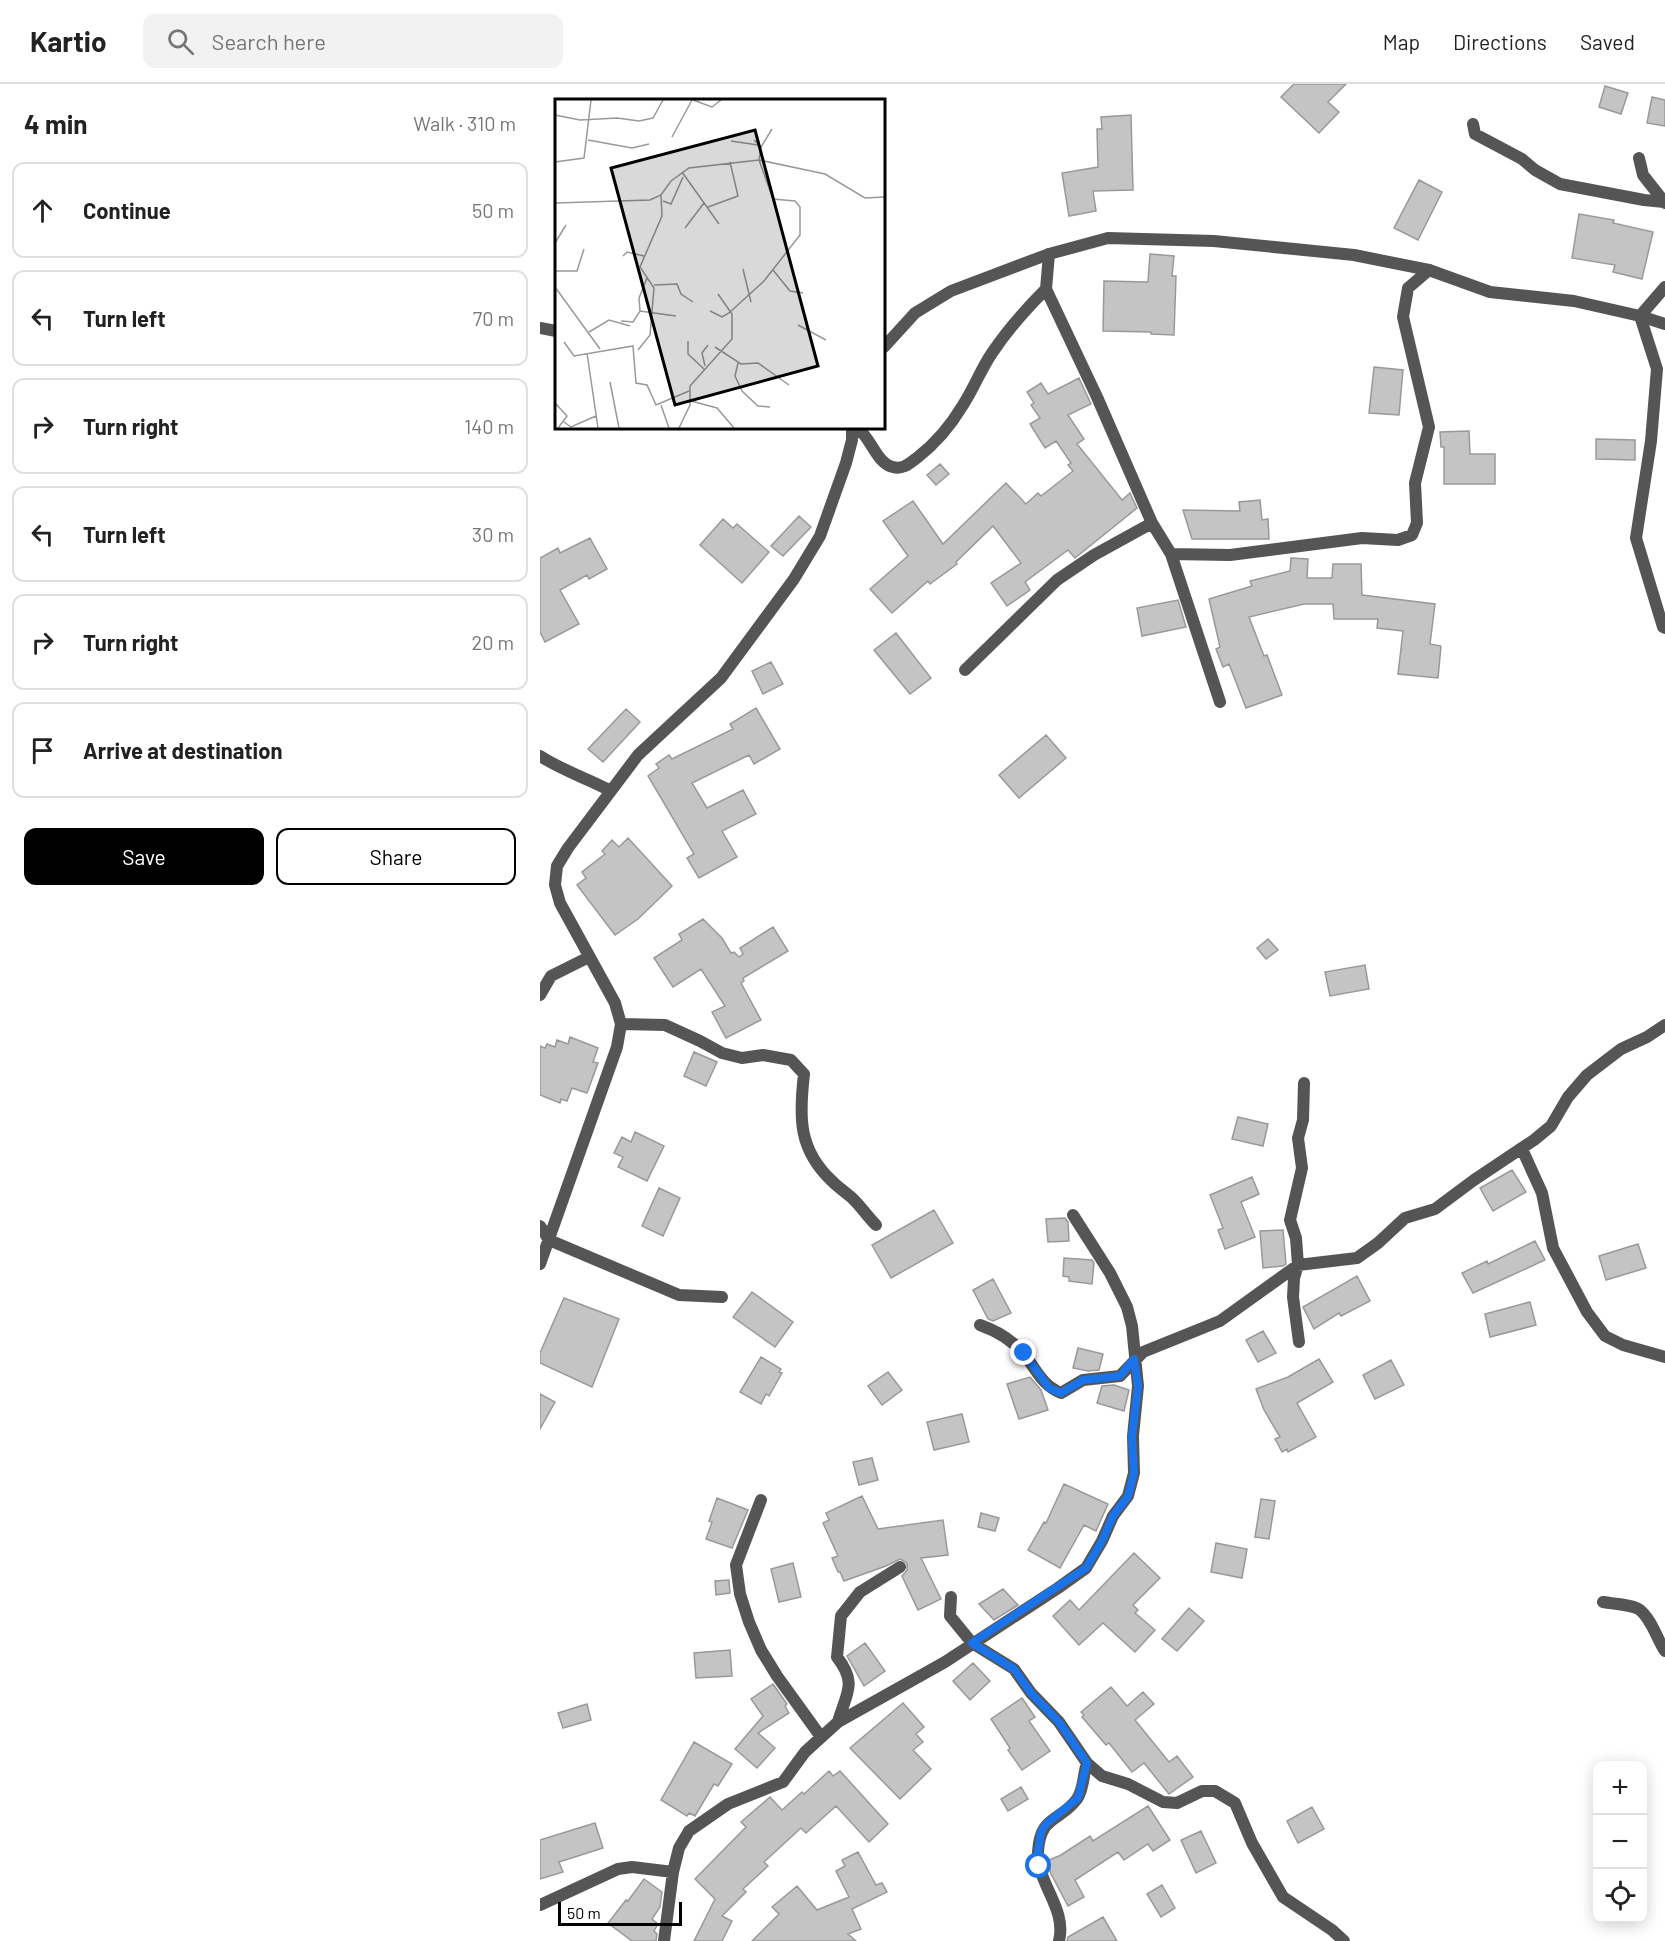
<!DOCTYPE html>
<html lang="en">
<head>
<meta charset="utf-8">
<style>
	:root { --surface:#fff; --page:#f2f2f2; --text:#222; --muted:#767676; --line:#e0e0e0; --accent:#000 }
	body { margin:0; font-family:Barlow,sans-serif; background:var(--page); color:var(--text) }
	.controls { position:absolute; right:18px; bottom:18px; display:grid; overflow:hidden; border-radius:12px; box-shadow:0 3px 15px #0003 }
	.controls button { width:54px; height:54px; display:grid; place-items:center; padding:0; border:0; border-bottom:2px solid var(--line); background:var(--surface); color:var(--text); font:30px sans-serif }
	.scale { position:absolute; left:18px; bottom:15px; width:124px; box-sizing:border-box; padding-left:6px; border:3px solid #000; border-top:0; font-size:16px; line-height:21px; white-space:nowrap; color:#000; -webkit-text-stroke:4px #fff; paint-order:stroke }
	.stop { position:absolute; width:18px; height:18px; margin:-14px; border:4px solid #1a73e8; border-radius:50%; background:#fff }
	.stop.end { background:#1a73e8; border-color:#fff; box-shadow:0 2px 6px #0008 }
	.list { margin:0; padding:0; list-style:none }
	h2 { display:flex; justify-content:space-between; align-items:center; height:78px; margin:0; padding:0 24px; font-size:26px }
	h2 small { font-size:20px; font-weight:400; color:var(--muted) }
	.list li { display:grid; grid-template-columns:39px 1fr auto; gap:18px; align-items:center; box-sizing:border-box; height:96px; margin:0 12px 12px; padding:0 12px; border:2px solid var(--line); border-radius:12px }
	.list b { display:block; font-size:22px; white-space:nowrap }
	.list em { font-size:20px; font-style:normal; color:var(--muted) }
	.actions { display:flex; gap:12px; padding:18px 24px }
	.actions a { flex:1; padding:14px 0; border:2px solid var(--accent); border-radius:12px; text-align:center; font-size:21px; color:var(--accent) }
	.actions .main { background:var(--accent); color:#fff }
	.icon { flex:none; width:33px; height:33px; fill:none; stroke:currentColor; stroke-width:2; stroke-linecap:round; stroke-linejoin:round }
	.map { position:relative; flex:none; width:1125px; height:1857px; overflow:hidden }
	header { display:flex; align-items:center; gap:36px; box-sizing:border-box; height:84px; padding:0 30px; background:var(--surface); border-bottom:2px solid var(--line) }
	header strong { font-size:28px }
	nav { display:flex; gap:33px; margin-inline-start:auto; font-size:21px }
	.search { width:420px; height:54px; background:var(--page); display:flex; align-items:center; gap:15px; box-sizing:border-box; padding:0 21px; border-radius:12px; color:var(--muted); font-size:22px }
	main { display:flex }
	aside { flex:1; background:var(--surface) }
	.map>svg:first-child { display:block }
</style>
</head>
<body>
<header>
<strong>Kartio</strong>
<div class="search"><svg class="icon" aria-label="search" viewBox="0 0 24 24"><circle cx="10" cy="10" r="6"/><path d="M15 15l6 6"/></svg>Search here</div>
<nav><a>Map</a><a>Directions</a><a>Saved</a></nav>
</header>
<main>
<aside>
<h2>4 min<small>Walk · 310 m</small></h2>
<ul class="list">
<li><svg class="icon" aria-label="ahead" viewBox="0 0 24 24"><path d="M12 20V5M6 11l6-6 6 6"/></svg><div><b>Continue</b></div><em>50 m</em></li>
<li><svg class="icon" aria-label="left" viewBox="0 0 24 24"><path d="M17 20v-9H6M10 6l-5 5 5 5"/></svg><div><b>Turn left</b></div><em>70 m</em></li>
<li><svg class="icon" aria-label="right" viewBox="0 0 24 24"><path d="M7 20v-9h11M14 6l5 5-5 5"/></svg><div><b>Turn right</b></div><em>140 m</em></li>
<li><svg class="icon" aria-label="left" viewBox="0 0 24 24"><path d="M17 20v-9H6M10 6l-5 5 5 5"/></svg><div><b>Turn left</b></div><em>30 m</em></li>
<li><svg class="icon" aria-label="right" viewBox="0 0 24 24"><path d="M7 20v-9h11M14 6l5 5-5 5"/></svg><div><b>Turn right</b></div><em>20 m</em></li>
<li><svg class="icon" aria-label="arrive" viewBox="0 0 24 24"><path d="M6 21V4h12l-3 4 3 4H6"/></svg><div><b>Arrive at destination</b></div></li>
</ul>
<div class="actions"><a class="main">Save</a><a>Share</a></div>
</aside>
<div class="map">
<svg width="1125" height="1857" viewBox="0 0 1125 1857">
	<rect width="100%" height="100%" fill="#fff"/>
	<path fill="#c4c4c4" stroke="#999" stroke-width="1.5" d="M754,0H806L788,18L799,28L779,49L741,13Z
		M1065,2L1088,9L1081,30L1059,23Z
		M1112,13L1125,16V42L1107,39Z
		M591,31L593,106L553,107L556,127L529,132L522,89L558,83L557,45H562L561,33Z
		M879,96L902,108L878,156L854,144Z
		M1039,130L1074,136L1073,139L1113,148L1102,195L1073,188L1075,181L1032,174Z
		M610,170L634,172L632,192H636L634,251L611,250V248L563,247L564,197L608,198Z
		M834,283L863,286L859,331L829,329Z
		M539,294L551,320L528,331L544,355L537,360L582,416L590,409L597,424L535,474L528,466L485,498L490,506L467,522L451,499L481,479L453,442L416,478L417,480L390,500L388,497L352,529L330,505L368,472L343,437L373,417L403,460L466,399L486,420L498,409L501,412L533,387L528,381L531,379L516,357L505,364L490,340L500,334L491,321L494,319L487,308L501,299L508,310Z
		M929,347L930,370H955V400H904V363H901L900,348Z
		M1056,355L1095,356V376L1056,375Z
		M400,380L409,390L396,401L387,391Z
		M720,416L722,436L728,435L729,455H652L643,426L700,427L699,418Z
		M259,432L271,443L243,472L231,462Z
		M183,435L193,444L197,440L229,468L202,499L160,461Z
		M50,454L67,485L49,495L47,491L20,506L39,540L5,558L0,548V474L18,464L20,469Z
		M751,474L768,475L767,494H792L793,480H821L822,511L895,520L890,560L901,562L898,594L858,590L863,547L837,544L838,535H794L793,520H764L709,533L724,572L727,571L742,611L706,624L689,580L683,583L676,565L680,563L669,515L712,502L710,497L750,487Z
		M638,516L646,543L602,552L597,524Z
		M356,549L391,594L370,610L334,566Z
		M231,578L243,600L223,610L212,587Z
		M216,624L240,665L214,680L209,671L152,699L167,724L203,706L216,730L182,747L197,773L159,794L147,774L154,770L108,692L119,684L116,680L129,671L132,675L193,645L190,640Z
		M86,625L100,638L63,678L48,665Z
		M506,651L526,674L479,714L459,691Z
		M88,754L132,802L98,835L75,851L37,801L46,794L42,788L65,770L62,767L72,756L79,763Z
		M163,835L182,854L191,869L194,868L199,873L203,870L200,864L233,843L248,867L203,894L204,897L201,899L221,936L186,954L172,928L185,922L161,885L133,903L114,874L142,856L139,850Z
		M728,855L738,866L726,875L717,864Z
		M825,881L829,905L790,912L785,888Z
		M30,953L58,964L53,978L58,979L47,1009L32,1004L27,1017L21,1015L20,1019L0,1011V962L5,964L7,960L15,963L17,956L28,960Z
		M154,968L177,978L166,1002L144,992Z
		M698,1033L728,1040L723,1062L692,1055Z
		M95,1048L124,1062L107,1097L78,1083L83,1073L74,1069L82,1053L91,1058Z
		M972,1086L986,1108L953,1127L940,1104Z
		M712,1093L719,1110L701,1118L715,1153L685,1165L678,1146L683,1144L670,1111Z
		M119,1104L140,1114L123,1152L102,1142Z
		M394,1126L413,1159L351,1194L332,1161Z
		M525,1134L528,1138L529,1157L508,1158L506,1135Z
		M743,1146L746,1180L743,1182L723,1184L720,1147Z
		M995,1157L1005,1176L933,1209L922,1189L947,1177L948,1180Z
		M1098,1160L1106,1184L1066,1196L1059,1172Z
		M524,1174L552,1176L554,1179L552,1200L529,1197V1193L523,1192Z
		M817,1192L830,1217L801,1232L799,1229L774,1245L763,1223Z
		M453,1195L471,1229L453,1237L448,1235L433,1206Z
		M212,1208L253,1238L235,1263L193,1233Z
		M24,1214L79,1235L52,1303L0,1279V1269Z
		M990,1218L996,1241L950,1253L945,1230Z
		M723,1247L736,1269L718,1278L706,1256Z
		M538,1264L563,1270L559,1286L548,1287L533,1284Z
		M221,1273L241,1285L239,1288L242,1289L229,1312L226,1310L221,1320L200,1308Z
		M779,1275L793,1298L757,1319L776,1353L748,1368L747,1365L742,1368L735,1355L740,1353L724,1326L716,1305L748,1293Z
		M851,1276L864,1301L835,1315L823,1291Z
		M348,1288L362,1306L342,1321L328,1302Z
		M490,1293L501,1306L508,1326L479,1335L467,1300Z
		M574,1301L589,1306L584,1327L557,1319L562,1302Z
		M0,1310L15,1318L0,1345Z
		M422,1330L429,1358L394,1366L387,1338Z
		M332,1374L338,1396L319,1401L313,1378Z
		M524,1400L568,1420L556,1447L544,1441L520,1484L488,1466L504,1438L506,1439Z
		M322,1412L338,1445L403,1436L408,1471L381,1474L401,1515L378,1526L362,1492L367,1486V1479L360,1475L346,1482L304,1497L300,1488H298L292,1474L298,1472L283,1439L289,1436L286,1429Z
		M177,1414L208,1426L192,1464L166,1455L172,1438L169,1437Z
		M721,1415L735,1417L729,1455L715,1453Z
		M441,1429L459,1434L455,1447L438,1443Z
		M676,1459L707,1465L702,1494L671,1488Z
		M594,1469L620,1494L593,1521L598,1526L595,1529L615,1546L595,1568L563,1539L539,1561L513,1532L530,1516L539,1526Z
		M253,1479L261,1513L239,1518L231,1485Z
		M189,1496L190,1509L176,1511L175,1497Z
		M463,1505L478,1521L454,1536L439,1520Z
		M649,1524L664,1537L637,1567L622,1555Z
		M325,1559L345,1587L324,1602L307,1572Z
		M190,1566L192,1592L156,1594L154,1569Z
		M433,1579L450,1597L430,1616L413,1597Z
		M233,1600L247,1620L245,1622L249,1629L218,1649L235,1664L217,1684L195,1665L223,1632L211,1615Z
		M571,1603L587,1622L603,1608L614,1620L595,1636L629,1678L637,1672L653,1693L629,1710L604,1679L592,1688L569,1659L566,1661L542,1633L544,1631L541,1628Z
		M482,1614L495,1633L489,1637L510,1667L482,1686L468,1666L470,1664L451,1635Z
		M363,1619L384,1643L376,1650L383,1658L373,1666L391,1685L360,1715L310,1664Z
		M47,1620L51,1636L23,1644L18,1629Z
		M154,1658L192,1680L178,1702L174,1700L155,1732L149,1729L147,1732L121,1716Z
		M289,1687L293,1692L300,1687L348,1740L329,1758L296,1722L266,1749L261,1744L224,1778L228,1782L203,1805L206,1808L182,1832L192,1837L182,1857H154L175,1815L155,1795L206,1743L201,1738L230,1713L242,1726L262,1708L264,1710Z
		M481,1703L488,1715L468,1727L461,1715Z
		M608,1722L630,1756L613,1767L608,1760L584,1776L578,1768L535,1796L544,1813L528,1822L511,1790L507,1777L521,1771L550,1752L553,1757Z
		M772,1723L784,1745L758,1759L747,1737Z
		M55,1739L63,1764L19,1778L23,1788L0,1795V1756Z
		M661,1747L676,1779L656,1789L641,1756Z
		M318,1768L336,1801L342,1799L347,1808L312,1825L321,1845L308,1850L316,1857H212L239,1830L232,1823L257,1802L277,1826L309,1813L296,1787L305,1782L302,1776Z
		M104,1795L122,1808L120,1823L112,1835L118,1840L114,1847L117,1850L116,1857H92L68,1839L86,1816L88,1817Z
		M622,1801L635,1824L621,1833L607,1810Z
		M563,1833L577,1857H527L528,1853Z"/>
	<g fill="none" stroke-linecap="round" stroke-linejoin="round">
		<path stroke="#555" stroke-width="12" d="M933,40L935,50L982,75L995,86L1020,100L1104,116L1124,118
			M1099,74L1103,91L1125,119
			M509,170L506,205L557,313L612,439L631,470L680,618
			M1125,203L1100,232L1117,285L1111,357L1096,454L1123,543L1125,544
			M317,344C331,353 336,379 353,383C363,386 370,379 378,373C396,359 411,341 423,321C434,304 441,285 452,269C468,245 486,225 506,205
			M631,470L690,471L822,454L858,456L872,451L877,439L875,399L889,343L863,233L868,204L889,186
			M425,586L517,496L554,471L612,439
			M0,672C23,687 47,694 71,707
			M0,911L11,892L49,873
			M81,940L125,941L160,957L182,969L202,974L223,971L251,976L264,990C259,1033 258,1066 293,1098C298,1103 305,1108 311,1113C320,1121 327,1132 336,1141
			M982,1065L1002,1109L1013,1164L1047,1228L1065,1252L1083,1261L1125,1273
			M0,1142L9,1156L139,1211L182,1213
			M0,1180L77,963L81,940L75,919L20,819L15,801L17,782L28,764L98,671L181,594L254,495L280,452L306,379L312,356V344
			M440,1241C457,1247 471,1255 483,1269C496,1284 501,1301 521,1309L543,1296L580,1292L603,1268L680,1237L758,1181L817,1174L838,1159L865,1134L895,1125L934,1096L994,1056L1011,1042L1028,1013L1047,991L1081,965L1107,953L1125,941
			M759,1258L753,1213L754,1194L758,1181L756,1154L750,1136L762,1084L758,1054L763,1036L764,999
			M221,1416L196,1481L200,1510L209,1538L221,1566L237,1592L281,1653
			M411,1513L410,1532L432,1559L474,1585L491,1609L519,1638L547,1679L562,1692L588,1700L623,1718L637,1719L662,1707H675L695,1719L712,1759L743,1813L792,1846L804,1857
			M1063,1518C1073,1520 1092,1520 1100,1526C1112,1536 1117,1555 1125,1567
			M298,1638C306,1609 318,1600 297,1573L301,1532L320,1508L360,1483
			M0,1821L78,1785L92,1783L133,1788
			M124,1857L133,1788L139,1764L149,1747L188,1720L243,1698L265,1668L298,1638L405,1578L518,1504L546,1484L562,1457L573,1432L588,1412L594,1389L593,1352L598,1302L592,1242L587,1223L570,1189L533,1131
			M519,1857C527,1824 497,1800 498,1768C500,1731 520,1738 537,1715C544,1705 543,1690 547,1679"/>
		<path stroke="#555" stroke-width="12" d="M0,244L16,247
			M344,263L375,229L411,207L509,170L568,154L674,157L814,171L889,186L950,208L1034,217L1100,232L1125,240"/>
	</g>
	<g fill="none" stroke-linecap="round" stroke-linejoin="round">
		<path stroke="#1a73e8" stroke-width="8" d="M484,1269L509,1304L521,1309L543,1296L580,1292L594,1275L598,1302L592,1353L594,1389L588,1412L573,1432L562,1457L546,1484L432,1559L474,1585L491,1609L519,1638L547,1679L538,1714L506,1740L501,1748L498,1769L499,1782"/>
	</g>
	<g transform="translate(15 15)">
		<rect width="330" height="330" fill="#fff"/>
		<path fill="none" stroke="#999" stroke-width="1.5" d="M138,1L157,8L166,1M0,16L25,21L62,19L84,22L98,19L108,1M117,38L137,1M33,41L77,49L94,45M176,42L203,46M206,48L217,30M0,63L29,59L36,1M127,73L164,125M108,102L116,105L128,78M0,104L95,101L106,96L116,82L134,69L204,61L270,75L310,99L330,98M153,108L183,97L175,63M130,129L149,104M0,144L11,126M68,157L72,153L89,157M188,170L196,203M218,171L235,192L248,194M0,172H22L29,150M99,186L122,185L126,195L138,203M0,188L45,250M85,212L84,199L92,179M155,212L167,218L174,214L209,182L245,136V108L240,102L218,100L204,61L206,48L199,41M66,222L78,223L85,212L121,217M243,226L271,241M34,233L54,221L75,227M133,242V255L149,270M9,243L19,257L78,247L81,284L92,286L101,306L134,292M160,248L186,265L203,264L234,286M83,251L95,236L99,189L85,168L107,117L106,96M32,254L43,329M183,264L180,277L187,292L203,307L215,308M150,267L147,254L153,246M55,283L64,329M136,302L162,309L179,329M0,304L12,317L3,329M106,306L114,329M9,323L16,328L41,317M124,329L135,306V287L177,240V215L163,195"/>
		<path fill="#000" fill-opacity="0.15" stroke="#000" stroke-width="3" d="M200,31L263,267L120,306L56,69Z"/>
		<rect width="330" height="330" fill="none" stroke="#000" stroke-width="3"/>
	</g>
</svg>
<div class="controls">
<button>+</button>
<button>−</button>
<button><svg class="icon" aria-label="locate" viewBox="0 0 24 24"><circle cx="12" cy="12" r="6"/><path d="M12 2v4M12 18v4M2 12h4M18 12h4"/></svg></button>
</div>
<div class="scale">50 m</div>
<div class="stop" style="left:499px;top:1782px"></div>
<div class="stop end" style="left:484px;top:1269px"></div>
</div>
</main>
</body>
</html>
